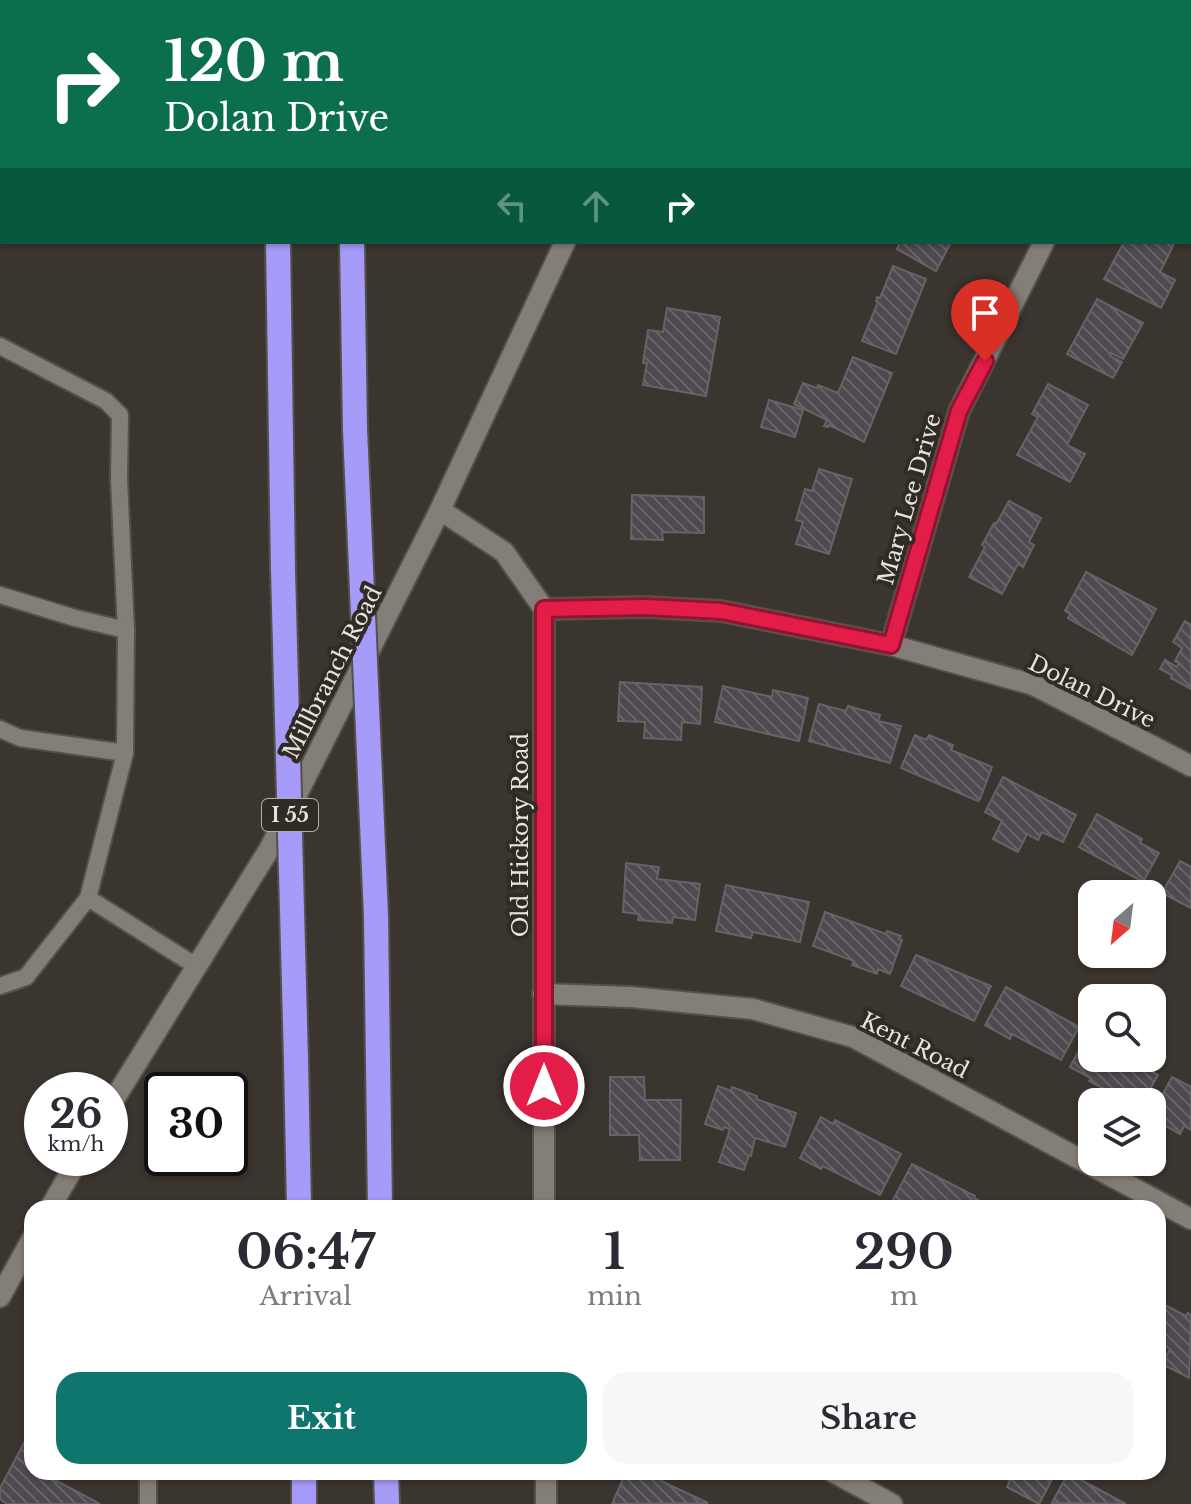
<!DOCTYPE html>
<html lang="en">
<head>
<meta charset="utf-8">
<style>
	body { margin:0; font-family:"Libre Baskerville",serif; background:#f7f7f7; color:#2b2b33; height:100vh; display:flex; flex-direction:column; font-size:30px; white-space:nowrap }
	* { box-sizing:border-box; margin:0 }
	p { font-size:26px; color:#7c7c81 }
	.icon { flex:none; width:44px; height:44px; fill:none; stroke:currentColor; stroke-width:2; stroke-linecap:round; stroke-linejoin:round }
	.map { position:relative; flex:1; overflow:hidden }
	.panel { position:absolute; left:24px; top:1200px; width:1142px; height:280px; display:flex; flex-direction:column; background:#fff; border-radius:24px; box-shadow:0 2px 6px #0004 }
	.panel>* { flex:none }
	.guide { position:absolute; left:0px; top:0px; width:1192px; height:244px; box-shadow:0 2px 6px #0004; background:#0b6e4f; color:#fff; overflow:hidden }
	.needle { width:52px; rotate:208deg }
	.fabs { position:absolute; left:1078px; top:880px; display:grid; gap:16px }
	.fabs a { display:grid; place-items:center; width:88px; height:88px; border-radius:16px; background:#fff; box-shadow:0 2px 6px #0004; font-size:40px }
	.speed { position:absolute; left:24px; top:1072px; display:flex; gap:16px; font-size:40px; font-weight:700; text-align:center }
	.speed>* { display:grid; place-content:center; width:104px; height:104px; border-radius:50%; background:#fff; box-shadow:0 2px 6px #0004; line-height:1 }
	.speed small { font-size:20px; font-weight:400 }
	.speed .limit { border:4px solid #111; border-radius:12px; background:#fff; color:#111 }
	.pin { position:absolute; display:grid; place-items:center; width:68px; height:68px; color:#fff; margin:-82px -34px; border-radius:50% 50% 50% 0; rotate:-45deg; box-shadow:0 0 8px #0007 }
	.pin .icon { rotate:45deg }
	.me { position:absolute; width:88px; margin:-44px; rotate:0deg; stroke-linejoin:round; filter:drop-shadow(0 0 6px #0008) }
	.turn { display:flex; align-items:center; gap:28px; height:168px; padding:0 32px; font-size:36px }
	.turn .icon { width:104px; height:104px; stroke-width:2.5 }
	.turn b { display:block; font-size:56px; line-height:68px }
	.lanes { display:flex; align-items:center; height:76px; padding:0 32px; background:#0003; justify-content:center; gap:40px; direction:ltr }
	.lanes .off { opacity:.35 }
	.eta { display:flex; justify-content:space-evenly; align-items:center; height:136px; text-align:center }
	.eta b { font-size:48px; font-weight:700; line-height:56px }
	.button { display:flex; gap:16px; margin-top:auto; padding:16px 32px }
	.button a { flex:1; height:92px; border-radius:24px; background:#0f766e; color:#fff; font-size:32px; font-weight:700; line-height:92px; text-align:center }
	.button a+a { background:#f7f7f7; color:#2b2b33 }
	.map>svg:first-child { display:block }
</style>
</head>
<body>
<div class="map">
<svg width="1191" height="1504" viewBox="0 0 1191 1504">
	<defs>
		<pattern id="building-back-hatch" width="6" height="6" patternUnits="userSpaceOnUse" patternTransform="scale(2)"><rect width="6" height="6" fill="#4e494f"/><path d="M-1 5l2 2M0 0l6 6M5-1l2 2" fill="none" stroke="#686368"/></pattern>
	</defs>
	<rect width="100%" height="100%" fill="#3a352f"/>
	<g fill="url(#building-back-hatch)" stroke="#686268" stroke-width="2">
		<polygon points="975,0 1007,0 1011,2 974,2"/>
		<polygon points="1190,121 1191,121 1191,188 1190,187"/>
		<polygon points="900,242 951,242 936,271 897,249"/>
		<polygon points="1124,242 1175,242 1160,272 1175,280 1161,308 1104,279"/>
		<polygon points="893,266 926,279 896,354 862,341 878,302 876,301 877,297 880,298"/>
		<polygon points="1097,299 1143,323 1123,359 1111,353 1110,356 1122,362 1113,378 1067,354"/>
		<polygon points="667,308 720,317 706,396 643,385 647,363 643,363 648,330 663,332"/>
		<polygon points="853,357 892,373 864,442 829,425 828,427 824,426 827,420 794,404 803,383 817,388 818,385 838,393"/>
		<polygon points="1048,384 1088,405 1067,445 1085,454 1070,482 1017,455 1038,417 1032,414"/>
		<polygon points="769,400 803,410 795,437 761,427"/>
		<polygon points="819,469 852,479 829,554 796,544 803,522 796,520 805,489 812,491"/>
		<polygon points="632,495 704,497 704,533 662,532 663,540 631,539"/>
		<polygon points="1009,501 1041,518 1029,542 1034,545 1023,567 1018,564 1002,594 969,577 985,547 982,545 994,523 996,524"/>
		<polygon points="1086,572 1156,609 1132,655 1068,618 1070,614 1065,611"/>
		<polygon points="1185,621 1191,625 1191,689 1171,678 1172,675 1160,669 1165,660 1177,667 1179,663 1175,661 1182,648 1173,642"/>
		<polygon points="620,682 702,687 700,724 682,722 681,740 644,738 645,722 618,721"/>
		<polygon points="723,686 772,697 773,690 808,698 799,741 715,722"/>
		<polygon points="819,704 846,711 848,706 880,715 878,721 901,726 890,763 809,741"/>
		<polygon points="915,735 926,740 929,735 953,745 951,750 992,767 980,799 978,801 901,768"/>
		<polygon points="1003,777 1076,815 1063,842 1042,832 1038,840 1027,834 1018,852 993,839 1002,821 985,812"/>
		<polygon points="1097,814 1142,839 1140,843 1159,853 1143,882 1079,847"/>
		<polygon points="1180,861 1191,867 1191,908 1162,893"/>
		<polygon points="626,863 659,867 657,879 700,884 695,920 673,917 672,923 638,920 639,914 623,912"/>
		<polygon points="726,885 809,902 800,942 753,932 751,938 716,931"/>
		<polygon points="825,912 886,934 887,931 901,936 899,939 902,940 890,974 878,969 877,974 852,965 854,961 813,946"/>
		<polygon points="916,955 991,986 974,1021 901,986"/>
		<polygon points="1006,987 1079,1027 1061,1060 1012,1034 1010,1039 985,1025"/>
		<polygon points="1087,1036 1092,1039 1092,1058 1127,1058 1158,1075 1143,1102 1134,1102 1123,1096 1121,1098 1089,1081 1091,1078 1070,1067"/>
		<polygon points="610,1077 644,1077 645,1100 681,1100 680,1160 640,1160 639,1135 610,1135"/>
		<polygon points="1172,1077 1191,1087 1191,1130 1184,1126 1180,1134 1152,1118 1152,1114"/>
		<polygon points="718,1086 731,1091 732,1087 757,1096 756,1099 796,1113 785,1147 755,1138 751,1156 749,1155 744,1170 719,1162 730,1129 724,1127 723,1130 705,1124"/>
		<polygon points="821,1117 833,1124 835,1120 901,1154 880,1195 823,1166 821,1169 800,1158"/>
		<polygon points="912,1164 975,1196 974,1198 984,1203 982,1208 908,1208 893,1200"/>
		<polygon points="1161,1303 1186,1316 1188,1313 1191,1315 1189,1378 1162,1364 1170,1349 1158,1342 1158,1309"/>
		<polygon points="32,1428 32,1472 57,1472 53,1479 100,1504 7,1504 0,1499 0,1488"/>
		<polygon points="626,1472 651,1472 663,1477 661,1481 708,1503 612,1504"/>
		<polygon points="994,1472 1056,1472 1039,1504 1007,1487 1010,1481"/>
		<polygon points="1068,1473 1126,1504 1052,1503"/>
	</g>
	<g fill="none" stroke-linecap="round" stroke-linejoin="round">
		<g stroke="#54514b" stroke-width="20">
			<g id="service">
				<polyline points="569,0 573,2"/>
				<polyline points="600,2 601,0"/>
				<polyline points="0,346 106,401 120,415 119,479 126,630"/>
				<polyline points="0,595 75,618 126,630 125,753 88,898 26,977 0,986"/>
				<polyline points="0,729 20,738 125,753"/>
				<polyline points="88,898 196,966"/>
				<polyline points="148,1472 148,1504"/>
			</g>
		</g>
		<g stroke="#54514b" stroke-width="24">
			<g id="minor">
				<polyline points="440,510 504,552 544,609 544,1208"/>
				<polyline points="544,609 646,607 721,611 891,645 1034,685 1191,766"/>
				<polyline points="891,645 959,411 1044,242"/>
				<polyline points="543,994 631,997 753,1009 853,1037 1191,1219"/>
				<polyline points="546,1472 546,1504"/>
				<polyline points="833,1472 892,1504"/>
			</g>
		</g>
		<g stroke="#54514b" stroke-width="24">
			<g id="tertiary">
				<polyline points="1165,0 1168,2"/>
				<polyline points="1190,13 1191,14"/>
			</g>
		</g>
		<g stroke="#54514b" stroke-width="24">
			<g id="secondary">
				<polyline points="690,2 691,0"/>
				<polyline points="110,1106 270,848 440,510 565,242"/>
				<polyline points="50,1208 79,1158"/>
				<polyline points="0,1297 32,1239"/>
			</g>
		</g>
		<g stroke="#54514b" stroke-width="28">
			<g id="motorway">
				<polyline points="275,0 275,2"/>
				<polyline points="349,0 349,2"/>
				<polyline points="278,242 283,570"/>
				<polyline points="352,242 355,429"/>
				<polyline points="376,916 380,1208"/>
				<polyline points="296,1060 299,1208"/>
				<polyline points="304,1472 304,1504"/>
				<polyline points="386,1472 387,1504"/>
			</g>
		</g>
		<use href="#service" stroke="#847e78" stroke-width="16"/>
		<use href="#minor" stroke="#847e78" stroke-width="20"/>
		<use href="#tertiary" stroke="#847e78" stroke-width="20"/>
		<use href="#secondary" stroke="#847e78" stroke-width="20"/>
		<use href="#motorway" stroke="#a69bf9" stroke-width="24"/>
		<g stroke="#54514b" stroke-width="28" stroke-linecap="butt">
			<g id="motorway-bridge">
				<polyline points="355,429 376,916"/>
				<polyline points="283,570 296,1060"/>
			</g>
		</g>
		<use href="#motorway-bridge" stroke="#a69bf9" stroke-width="24"/>
	</g>
	<g fill="none" stroke-linecap="round" stroke-linejoin="round">
		<g stroke="#92132f" stroke-width="20">
			<polyline id="route" points="544,1086 544,609 646,607 721,611 891,645 959,411 985,361"/>
		</g>
		<use href="#route" stroke="#e11d48" stroke-width="14"/>
	</g>
	<g text-anchor="middle" stroke-width="8" stroke-linejoin="round" paint-order="stroke">
		<rect fill="#302b25" stroke="#b0aca8" stroke-width="2" x="262" y="799" width="56" height="32" rx="6"/>
		<g font-size="20" font-weight="bold" fill="#e7e4e0">
			<text x="290" y="822">I 55</text>
		</g>
		<g font-size="22" fill="#e7e4e0" stroke="#302b25">
			<text transform="translate(909 499) rotate(-74)" y="8">Mary Lee Drive</text>
			<text transform="translate(332 672) rotate(-63)" y="8">Millbranch Road</text>
			<text transform="translate(1092 691) rotate(26)" y="8">Dolan Drive</text>
			<text transform="translate(520 835) rotate(-90)" y="8">Old Hickory Road</text>
			<text transform="translate(915 1045) rotate(27)" y="8">Kent Road</text>
		</g>
	</g>
</svg>
<div class="fabs">
<a><svg class="needle" viewBox="-14 -14 28 28"><path d="M0-13l5 13h-10z" fill="#e53935"/><path d="M0 13l5-13h-10z" fill="#7c7c81"/></svg></a>
<a><svg class="icon" aria-label="search" viewBox="0 0 24 24"><circle cx="10" cy="10" r="6"/><path d="M15 15l6 6"/></svg></a>
<a><svg class="icon" aria-label="layers" viewBox="0 0 24 24"><path d="M12 4l9 5-9 5-9-5zM3 14l9 5 9-5"/></svg></a>
</div>
<div class="speed"><div>26<small>km/h</small></div><div class="limit">30</div></div>
<div class="pin" style="left:985px;top:361px;background:#d93025"><svg class="icon" aria-label="arrive" viewBox="0 0 24 24"><path d="M6 21V4h12l-3 4 3 4H6"/></svg></div>
<svg class="me" style="left:544px;top:1086px" viewBox="-20 -20 40 40"><circle r="17" fill="#e11d48" stroke="#fff" stroke-width="3"/><path d="M0-11L8 9 0 5-8 9z" fill="#fff"/></svg>
<div class="guide">
<div class="turn"><svg class="icon" aria-label="right" viewBox="0 0 24 24"><path d="M7 20v-9h11M14 6l5 5-5 5"/></svg><div><b>120 m</b>Dolan Drive</div></div>
<div class="lanes"><svg class="icon off" aria-label="left" viewBox="0 0 24 24"><path d="M17 20v-9H6M10 6l-5 5 5 5"/></svg><svg class="icon off" aria-label="ahead" viewBox="0 0 24 24"><path d="M12 20V5M6 11l6-6 6 6"/></svg><svg class="icon" aria-label="right" viewBox="0 0 24 24"><path d="M7 20v-9h11M14 6l5 5-5 5"/></svg></div>
</div>
<section class="panel">
<div class="eta">
<div><b>06:47</b><p>Arrival</p></div>
<div><b>1</b><p>min</p></div>
<div><b>290</b><p>m</p></div>
</div>
<div class="button"><a>Exit</a><a>Share</a></div>
</section>
</div>
</body>
</html>
